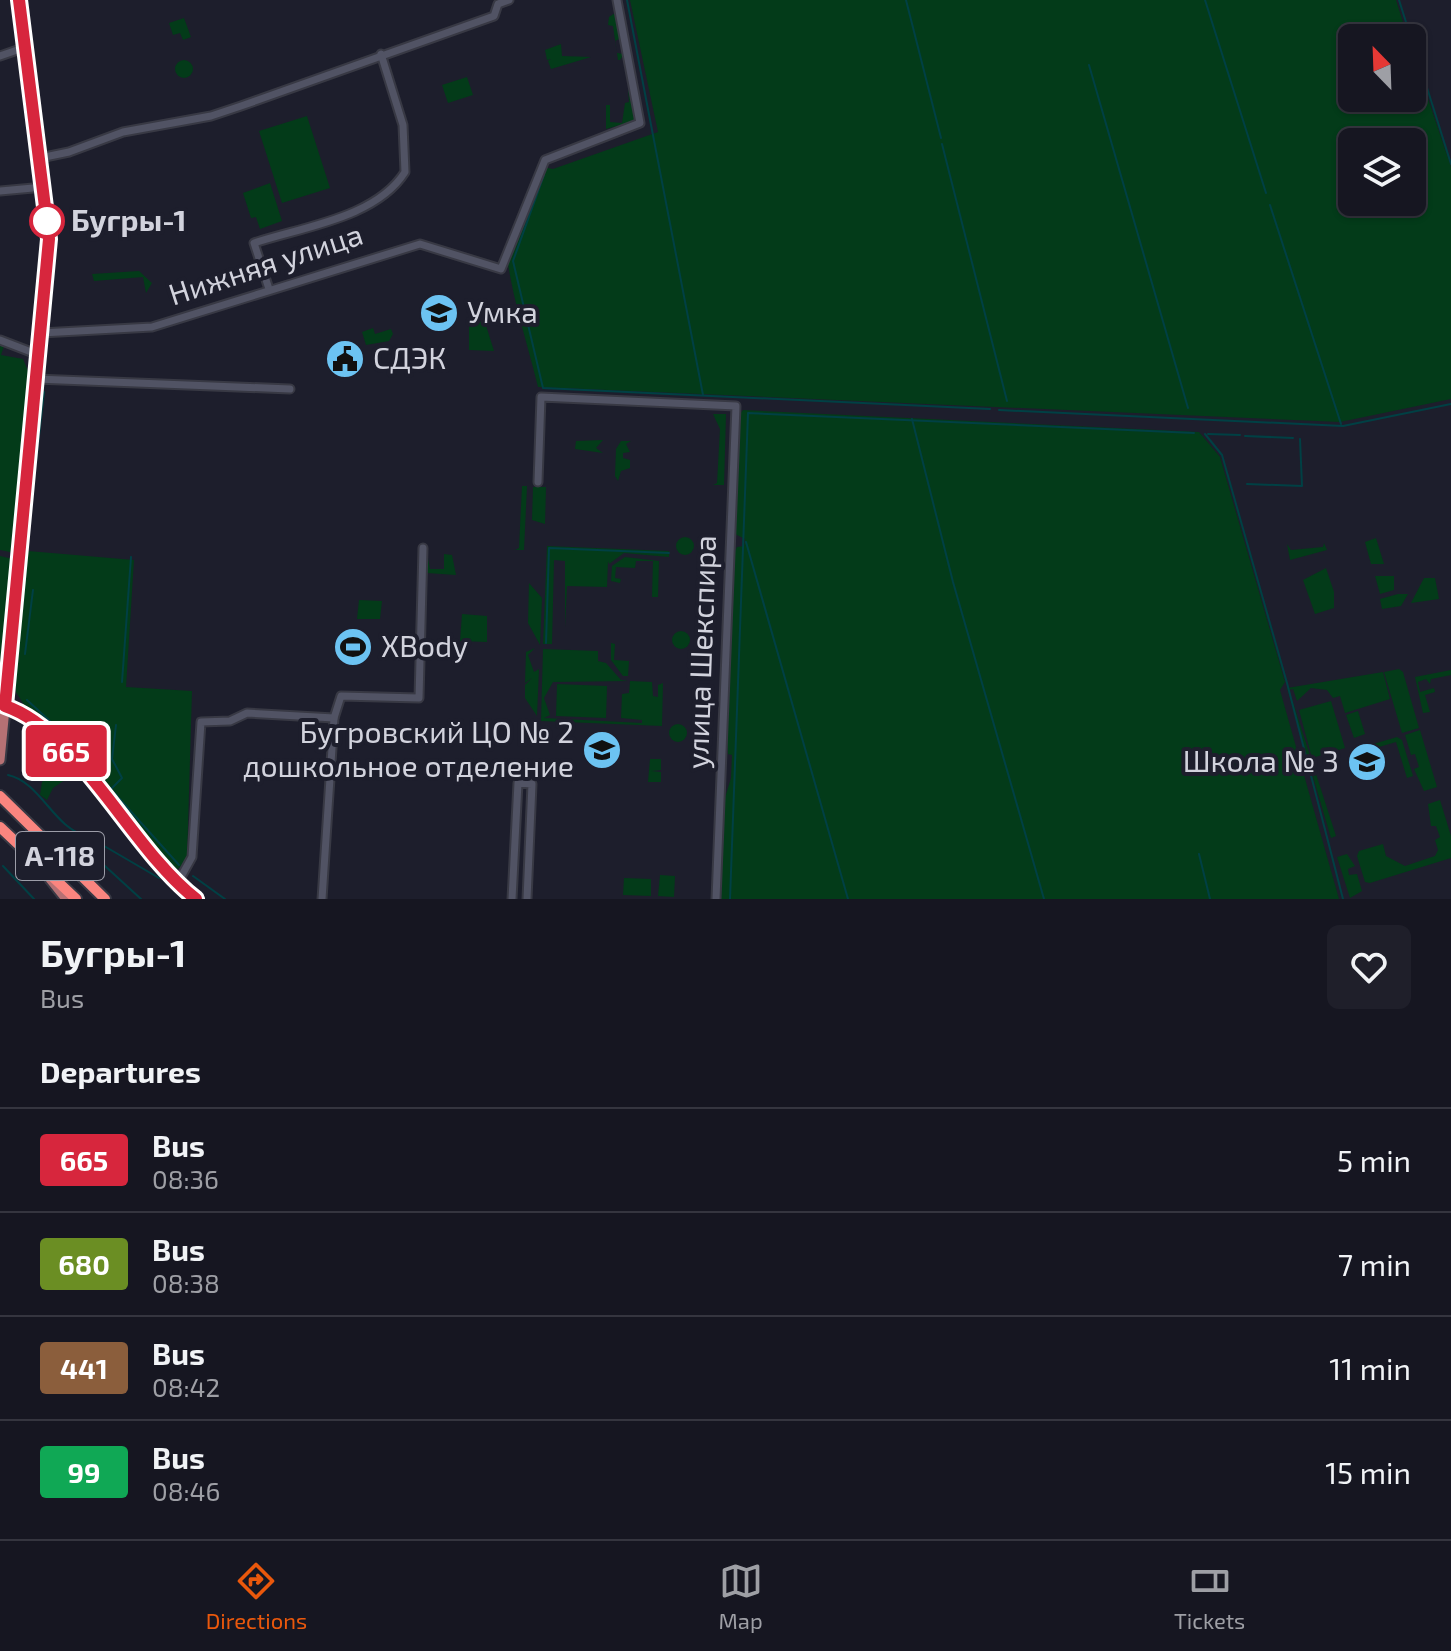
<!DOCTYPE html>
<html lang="en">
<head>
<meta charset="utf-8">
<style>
  body { margin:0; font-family:"Exo 2",sans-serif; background:#1f1f2a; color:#f1f3f6; height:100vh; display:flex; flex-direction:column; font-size:30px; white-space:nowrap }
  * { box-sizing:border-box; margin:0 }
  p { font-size:26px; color:#9e9fa5 }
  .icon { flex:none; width:44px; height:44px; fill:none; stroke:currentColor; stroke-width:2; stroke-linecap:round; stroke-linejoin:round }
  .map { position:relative; height:899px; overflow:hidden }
  .drawer { display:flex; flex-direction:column; background:#161621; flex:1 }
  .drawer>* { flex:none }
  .badge { padding:0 16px; border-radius:6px; font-size:28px; line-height:52px }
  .needle { width:52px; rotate:337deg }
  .controls { position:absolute; left:1338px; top:24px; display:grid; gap:16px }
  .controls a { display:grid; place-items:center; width:88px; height:88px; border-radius:12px; background:#161621; box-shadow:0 2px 6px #0004,0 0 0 2px #35353f; font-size:40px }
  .map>.badge { position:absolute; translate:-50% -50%; box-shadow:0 0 0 4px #fff }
  h2 { padding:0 40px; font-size:30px; line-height:72px }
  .round { display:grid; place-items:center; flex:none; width:84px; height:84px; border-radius:12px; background:#1f1f2a }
  .head { display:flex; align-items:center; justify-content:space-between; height:136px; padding:0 40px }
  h1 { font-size:38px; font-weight:700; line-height:60px }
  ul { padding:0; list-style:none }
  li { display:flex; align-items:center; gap:24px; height:104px; padding:0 40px; border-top:2px solid #35353f }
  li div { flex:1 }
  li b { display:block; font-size:30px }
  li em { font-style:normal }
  li .badge { min-width:88px; font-weight:700; text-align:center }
  .dock { display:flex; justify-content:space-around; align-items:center; height:112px; border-top:2px solid #35353f; background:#161621; font-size:22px; color:#9e9fa5 }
  .dock a { display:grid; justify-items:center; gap:4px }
  .dock .active { color:#ea580c }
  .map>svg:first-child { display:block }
  .green { fill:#033b19; fill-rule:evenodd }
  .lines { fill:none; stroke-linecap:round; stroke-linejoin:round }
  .stream { stroke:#004044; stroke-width:2 }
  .minor-casing { stroke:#383944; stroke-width:11 }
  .major-casing { stroke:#383944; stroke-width:13 }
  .highway-casing { stroke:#383944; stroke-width:14 }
  .minor { stroke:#515364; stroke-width:7 }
  .major { stroke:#b67174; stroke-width:9 }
  .highway { stroke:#fa857f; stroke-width:10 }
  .line-casing { stroke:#fff; stroke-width:18 }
  .line { stroke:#d7263d; stroke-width:12 }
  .stop-dot { fill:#fff; stroke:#d7263d; stroke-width:4 }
  .labels { text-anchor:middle; stroke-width:8; stroke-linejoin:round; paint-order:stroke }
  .shield { fill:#1d1e2c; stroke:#9c9da8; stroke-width:2 }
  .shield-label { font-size:28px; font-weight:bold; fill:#d2d3dd }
  .stop-label { font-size:30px; font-weight:bold; fill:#d2d3dd; stroke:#1d1e2c; text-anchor:start }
  .street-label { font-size:30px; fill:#d2d3dd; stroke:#1d1e2c }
  .poi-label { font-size:30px; fill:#d2d3dd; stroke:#1d1e2c; text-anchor:start }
</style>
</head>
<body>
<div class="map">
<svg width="1451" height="899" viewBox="0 0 1451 899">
  <rect width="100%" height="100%" fill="#1d1e2c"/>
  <g class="green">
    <path d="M630,0H1396L1408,38H1352V98H1412V51L1451,167V399L1340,422L538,387C528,346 514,303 508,264L543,167L553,169L658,132ZM1352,142H1412V202H1352Z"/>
    <path d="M615,13L621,38L615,41L617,53L624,54L620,60H618L613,26L608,25L609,17Z"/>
    <path d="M184,18L191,37L183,40L180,33L173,35L169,23Z"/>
    <path d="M561,44L562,56L591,57L551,69L548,61L551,59L547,60L545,50Z"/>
    <circle cx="184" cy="69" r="9"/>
    <path d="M467,77L473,95L448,103L442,85Z"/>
    <path d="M628,88L635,121L606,129V105H610V122L622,123L625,103L629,102Z"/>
    <path d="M307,116L330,188L282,203L259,131Z"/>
    <path d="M270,183L282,221L260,229L256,217L251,218L243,193Z"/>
    <path d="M139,271L152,283L146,293L143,277L94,281L92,274Z"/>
    <path d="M484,319L494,351L469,350V323Z"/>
    <path d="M373,328L375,334L391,329L393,334L389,341L366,345L362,332Z"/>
    <path d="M0,344L4,346L1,355L23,359L31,378L13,550L10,552L0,550Z"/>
    <path d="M743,410L1199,432L1220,457L1285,682L1280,690L1339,899H721L724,801L731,778L732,755L728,754L727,739L734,553L737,547L744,546L745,539L735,534L739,415Z"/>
    <path d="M713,414H726L724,485H713L717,483L720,429Z"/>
    <path d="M603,440L596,448L603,453L575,449L576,441Z"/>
    <path d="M621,441H631L626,444L630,452L623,453V458L630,460V468L621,471L618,481L615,476L616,449Z"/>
    <path d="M522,486H527L524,550H515L519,548Z"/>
    <path d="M533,487H546L545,524L532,520Z"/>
    <circle cx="685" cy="546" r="9"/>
    <path d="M1376,538L1384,564H1371L1365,542Z"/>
    <path d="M1324,543L1327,550L1290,560L1287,544L1291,550L1323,547Z"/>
    <path d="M547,546L669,551V557L624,553L609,564L608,561L607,587L567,586L565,627V561L554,560L552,644H543Z"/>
    <path d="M28,551L134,560L126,687L192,691L187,860L178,869L168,867L158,859L85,765L60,737L26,708L16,692L14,673Z"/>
    <path d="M427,553L430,569H444V554L452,555L456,575L427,573Z"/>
    <path d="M0,556L13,559L0,676Z"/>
    <path d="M625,557L659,561L658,597H652L653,561H636L635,568L616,567L615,578L621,579L620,583L611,581L612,566Z"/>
    <path d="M1326,568L1334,592V608L1315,614L1303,580Z"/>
    <path d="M1375,576H1394V590L1380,594Z"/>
    <path d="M1424,578H1435L1439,599L1411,603Z"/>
    <path d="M529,583L542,598L540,645L528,623Z"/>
    <path d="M1398,594H1408L1401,606L1382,609L1380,599Z"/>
    <path d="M359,600L382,601L380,619H357Z"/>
    <path d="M462,614L487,616V642L460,641Z"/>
    <circle cx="681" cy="640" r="9"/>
    <path d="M611,643L615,644L614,660L629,661L628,676H623L611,660Z"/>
    <path d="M535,648L528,655L534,672L539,669L537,716L525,698V685L532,678L525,683L526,652Z"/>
    <path d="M543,649L598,651V661L606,663L621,680L628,681L553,682L544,698L550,715L544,718L642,723V720L621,718L622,694L629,693L630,681L652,682L653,696L658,697V685L663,683L662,726L541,721Z"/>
    <path d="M1399,669L1403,672L1419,728L1402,733L1384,672Z"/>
    <path d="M1451,670V675L1431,679L1430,684L1426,679L1418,682L1420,692L1434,688L1435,692L1425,695L1430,712L1423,713L1415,677Z"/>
    <path d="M1383,672L1390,699L1345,713L1340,696L1333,698L1327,690L1311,688L1297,701L1293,689L1289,690L1336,836L1331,838L1287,688Z"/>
    <path d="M557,684L607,686L606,718L556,716Z"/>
    <path d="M1331,701L1345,748L1312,758L1299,710Z"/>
    <path d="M1358,711L1365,734L1354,738L1346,715Z"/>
    <circle cx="678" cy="733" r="9"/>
    <path d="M1420,730L1437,787L1424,791L1414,769L1419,767L1415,754L1411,755L1405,735Z"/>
    <path d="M1397,737L1402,740L1413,776L1407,778L1396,742L1379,747L1380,754L1363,759L1366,770L1378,767L1379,771L1363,774L1358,759L1370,745Z"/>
    <path d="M650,759H661V770L651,771L661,772V782H648Z"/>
    <path d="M56,768L65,769V780L53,788L47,800L40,795L42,782Z"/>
    <path d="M1440,800L1451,836V858L1370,883L1365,882L1357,856L1359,851L1383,844L1386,856L1405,866L1435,856L1438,850L1435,840L1440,837L1436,826H1431L1428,804Z"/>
    <path d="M1347,854L1355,866L1348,869L1349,875L1357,874L1362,891L1350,898L1337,857Z"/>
    <path d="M660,875L675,876L674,897L658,896Z"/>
    <path d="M624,878L651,879V896L623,895Z"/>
  </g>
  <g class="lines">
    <g class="stream">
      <path d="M627,0L703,395"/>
      <path d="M906,0L941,138"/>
      <path d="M1205,0L1266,193"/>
      <path d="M1399,0L1411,38"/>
      <path d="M1412,40L1451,164"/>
      <path d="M1089,65L1188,408"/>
      <path d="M942,144L1007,401"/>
      <path d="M544,175L513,261L543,388L990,409"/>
      <path d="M1270,205L1341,424"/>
      <path d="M999,410L1343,426L1451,404"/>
      <path d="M912,419L953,582L1044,899"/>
      <path d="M1205,434L1222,455L1287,683L1343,899"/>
      <path d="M1208,434L1240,435"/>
      <path d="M1245,436L1293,438"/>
      <path d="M36,462L44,392"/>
      <path d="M1247,484L1302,486L1300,439"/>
      <path d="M746,542L848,899"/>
      <path d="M546,643L549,548L669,553"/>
      <path d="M25,654L33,590"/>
      <path d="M122,682L131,557"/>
      <path d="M27,700L65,735L96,770"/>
      <path d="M8,775C41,782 54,829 87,836L159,878"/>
      <path d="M108,786L179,865"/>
      <path d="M112,788L122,778L112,759L116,725"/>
      <path d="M98,846L93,855L141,899"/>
      <path d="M1199,854L1210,899"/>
      <path d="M3,866L34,899"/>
      <path d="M193,876L225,899"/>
      <path d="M730,899L748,413L1194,433"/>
    </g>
    <defs>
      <g id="minor">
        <path d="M0,56L26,47"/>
        <path d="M40,158L69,152L123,132L211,116L241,106L494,16L498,4L509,0"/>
        <path d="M0,191L44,187"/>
        <path d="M269,289L254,243C302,227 376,218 405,172L403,125L381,54"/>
        <path d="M41,333L152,327L420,244L501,269L545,160L640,123L617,0"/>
        <path d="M0,340L39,355"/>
        <path d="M36,379L290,389"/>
        <path d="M538,482L541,397L736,406L716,899"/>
        <path d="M5,706C79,732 131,848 196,899"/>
        <path d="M177,884L192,857L201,722L230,721L247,713L334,718"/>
        <path d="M322,899L334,718L341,696L419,698L423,548"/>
        <path d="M512,899L518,783L532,784L527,899"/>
      </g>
      <g id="major">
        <path d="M0,760L49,257L47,215L19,0"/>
        <path d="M50,879L66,899"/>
      </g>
      <g id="highway">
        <path d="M0,796L105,899"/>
        <path d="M0,827L76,899"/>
      </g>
    </defs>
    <use href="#minor" class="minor-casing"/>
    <use href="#major" class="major-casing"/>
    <use href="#highway" class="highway-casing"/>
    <use href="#minor" class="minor"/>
    <use href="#major" class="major"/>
    <use href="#highway" class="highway"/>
  </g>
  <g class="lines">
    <defs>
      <path id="line" d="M19,0L49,239L5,706C79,731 131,849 196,899"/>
    </defs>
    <use href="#line" class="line-casing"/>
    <use href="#line" class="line"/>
  </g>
  <defs>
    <symbol id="school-disc" viewBox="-11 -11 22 22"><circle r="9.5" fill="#6cc3f2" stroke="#1d1e2c"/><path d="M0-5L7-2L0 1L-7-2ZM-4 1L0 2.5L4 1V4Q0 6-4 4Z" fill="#111"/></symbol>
    <symbol id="civic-disc" viewBox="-11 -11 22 22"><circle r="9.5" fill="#6cc3f2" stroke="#1d1e2c"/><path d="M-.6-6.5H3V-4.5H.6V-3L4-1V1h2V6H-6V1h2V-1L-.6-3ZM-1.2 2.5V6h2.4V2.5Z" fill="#111"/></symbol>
    <symbol id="stadium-disc" viewBox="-11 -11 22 22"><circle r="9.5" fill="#6cc3f2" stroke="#1d1e2c"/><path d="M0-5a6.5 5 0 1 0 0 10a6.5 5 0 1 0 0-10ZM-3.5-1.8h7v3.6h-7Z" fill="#111"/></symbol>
  </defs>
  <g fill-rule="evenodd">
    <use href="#school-disc" x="417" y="291" width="44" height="44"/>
    <use href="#civic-disc" x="323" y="337" width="44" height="44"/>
    <use href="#stadium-disc" x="331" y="625" width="44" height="44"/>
    <use href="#school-disc" x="580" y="728" width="44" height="44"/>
    <use href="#school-disc" x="1345" y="740" width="44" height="44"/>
  </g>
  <circle class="stop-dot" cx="47" cy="221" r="16"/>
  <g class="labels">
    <rect class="shield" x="16" y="832" width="88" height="48" rx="6"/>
    <g class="shield-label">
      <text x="60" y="866">А-118</text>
    </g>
    <g class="stop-label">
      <text x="71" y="231">Бугры-1</text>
    </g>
    <g class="street-label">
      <text transform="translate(266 265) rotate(-18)" y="10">Нижняя улица</text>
      <text transform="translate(702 652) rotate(-88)" y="10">улица Шекспира</text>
    </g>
    <g class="poi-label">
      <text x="467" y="323">Умка</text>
      <text x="373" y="369">СДЭК</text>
      <text x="381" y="657">XBody</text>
      <text x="574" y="743" text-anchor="end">Бугровский ЦО № 2<tspan x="574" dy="34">дошкольное отделение</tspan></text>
      <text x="1339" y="772" text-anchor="end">Школа № 3</text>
    </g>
  </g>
</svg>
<div class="controls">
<a><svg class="needle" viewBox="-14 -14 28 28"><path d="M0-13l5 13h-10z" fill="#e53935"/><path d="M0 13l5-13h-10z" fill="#9e9fa5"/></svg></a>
<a><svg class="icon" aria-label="layers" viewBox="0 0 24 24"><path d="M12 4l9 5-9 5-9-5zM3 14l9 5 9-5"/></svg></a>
</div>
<b class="badge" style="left:66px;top:751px;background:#d7263d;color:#fff">665</b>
</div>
<section class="drawer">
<div class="head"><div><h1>Бугры-1</h1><p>Bus</p></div><a class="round"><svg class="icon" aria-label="heart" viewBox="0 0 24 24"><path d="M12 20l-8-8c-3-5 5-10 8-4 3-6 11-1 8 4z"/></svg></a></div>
<h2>Departures</h2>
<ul>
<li><span class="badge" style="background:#d7263d;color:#fff">665</span><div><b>Bus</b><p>08:36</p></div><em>5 min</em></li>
<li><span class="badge" style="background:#6b8e23;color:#fff">680</span><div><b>Bus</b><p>08:38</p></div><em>7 min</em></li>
<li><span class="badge" style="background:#8b5e3c;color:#fff">441</span><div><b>Bus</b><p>08:42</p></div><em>11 min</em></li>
<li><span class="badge" style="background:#10a855;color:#fff">99</span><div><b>Bus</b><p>08:46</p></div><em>15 min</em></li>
</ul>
</section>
<nav class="dock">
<a class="active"><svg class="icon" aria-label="directions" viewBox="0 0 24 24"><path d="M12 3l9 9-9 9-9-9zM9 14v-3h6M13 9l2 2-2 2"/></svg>Directions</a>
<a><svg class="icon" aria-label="map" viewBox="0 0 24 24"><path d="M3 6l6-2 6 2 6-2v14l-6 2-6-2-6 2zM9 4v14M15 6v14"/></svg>Map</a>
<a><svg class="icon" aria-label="tickets" viewBox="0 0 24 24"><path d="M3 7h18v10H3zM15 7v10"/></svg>Tickets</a>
</nav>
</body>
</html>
